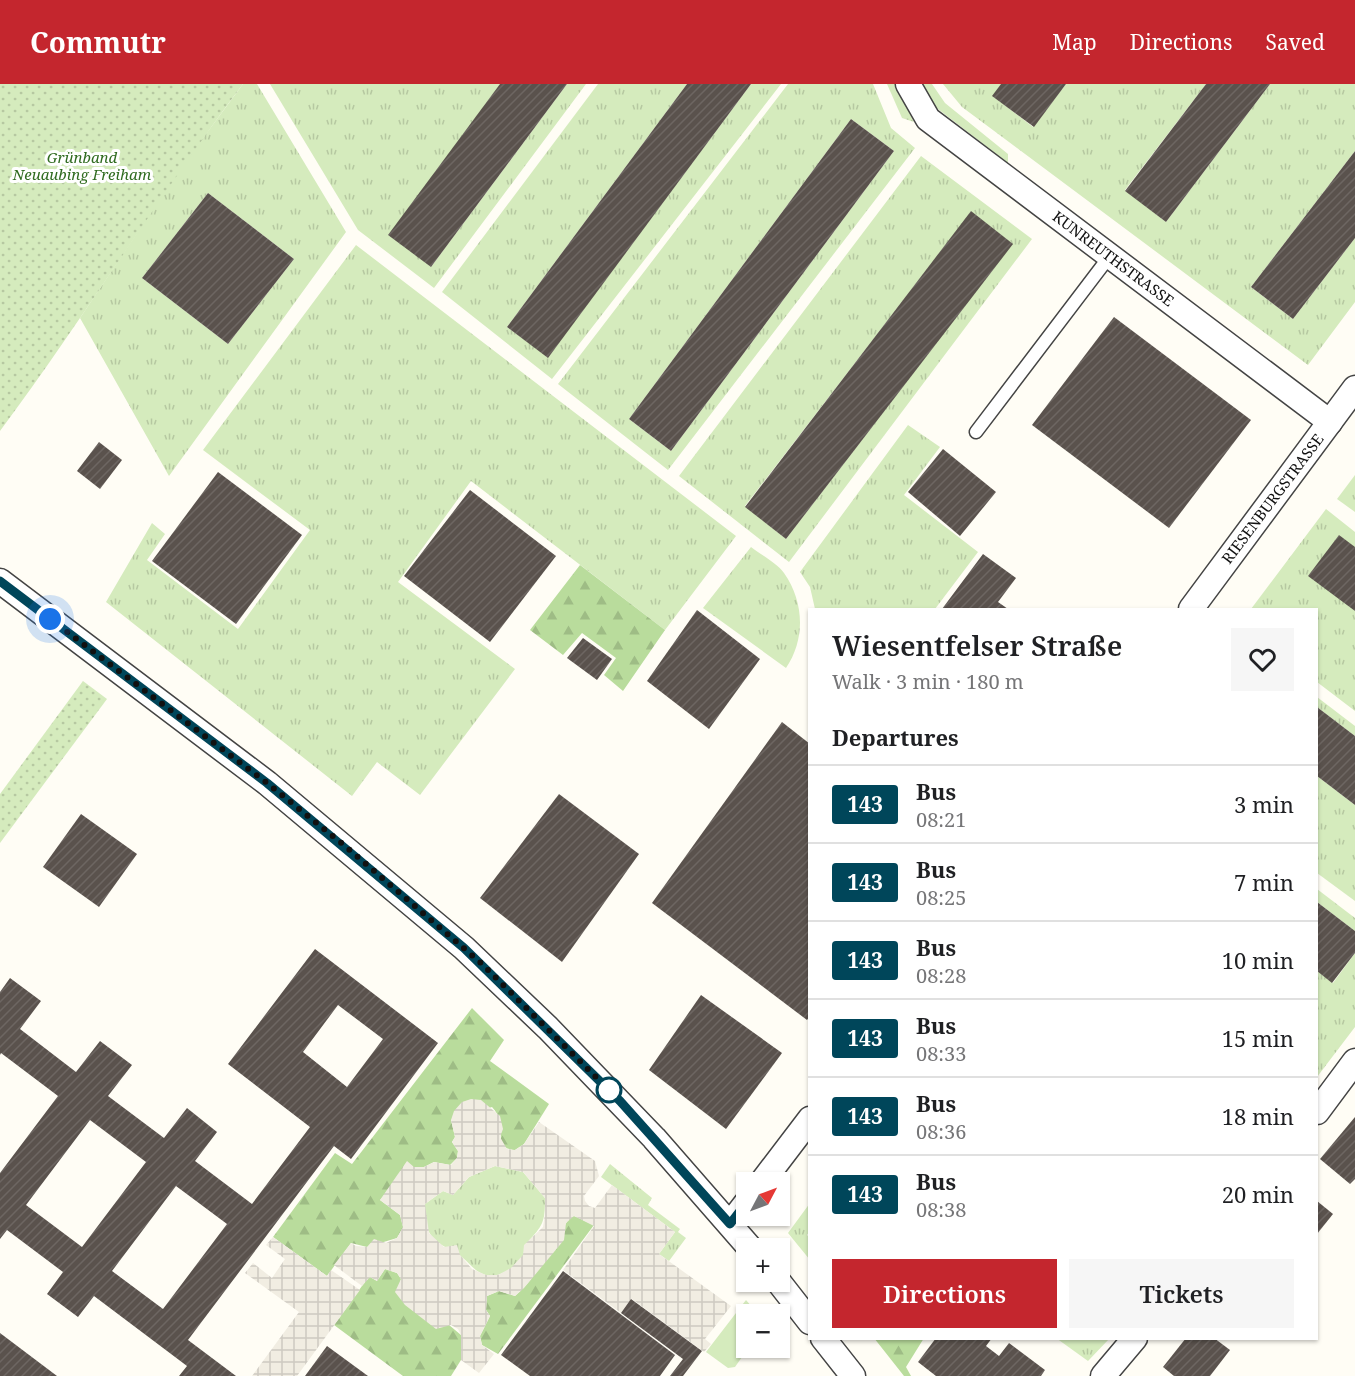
<!DOCTYPE html>
<html lang="en">
<head>
<meta charset="utf-8">
<style>
  body { margin:0; font-family:"Noto Serif",serif; background:#f6f6f6; color:#202124; height:100vh; display:flex; flex-direction:column; font-size:22px; white-space:nowrap }
  * { box-sizing:border-box; margin:0 }
  p { font-size:20px; color:#757577 }
  .icon { flex:none; width:33px; height:33px; fill:none; stroke:currentColor; stroke-width:2; stroke-linecap:round; stroke-linejoin:round }
  .map { position:relative; flex:1; overflow:hidden }
  .side { position:absolute; left:808px; top:524px; width:510px; height:732px; display:flex; flex-direction:column; background:#fff; border-radius:0px; box-shadow:0 2px 4px #0004 }
  .side>* { flex:none }
  .badge { padding:0 12px; border-radius:4px; font-size:21px; line-height:39px }
  .needle { width:39px; rotate:49deg }
  .buttons { position:absolute; left:736px; top:1088px; display:grid; gap:12px }
  .buttons a { display:grid; place-items:center; width:54px; height:54px; border-radius:0px; background:#fff; box-shadow:0 2px 4px #0004; font-size:30px }
  .you { position:absolute; width:30px; height:30px; margin:-15px; border:4px solid #fff; border-radius:50%; background:#1a73e8; box-shadow:0 0 0 9px #1a73e833 }
  .map>.badge { position:absolute; translate:-50% -50%; box-shadow:0 0 0 3px #fff }
  h2 { padding:0 24px; font-size:22px; line-height:54px }
  .round { display:grid; place-items:center; flex:none; width:63px; height:63px; border-radius:0px; background:#f6f6f6 }
  .overview { display:flex; align-items:center; justify-content:space-between; height:102px; padding:0 24px }
  h1 { font-size:28px; font-weight:600; line-height:45px }
  .button { display:flex; gap:12px; margin-top:auto; padding:12px 24px }
  .button a { flex:1; height:69px; border-radius:0px; background:#c4262e; color:#fff; font-size:24px; font-weight:600; line-height:69px; text-align:center }
  .button a+a { background:#f6f6f6; color:#202124 }
  ul { padding:0; list-style:none }
  li { display:flex; align-items:center; gap:18px; height:78px; padding:0 24px; border-top:2px solid #e0e0e0 }
  li div { flex:1 }
  li b { display:block; font-size:22px }
  li em { font-style:normal }
  li .badge { min-width:66px; font-weight:700; text-align:center }
  header { display:flex; align-items:center; gap:36px; box-sizing:border-box; height:84px; padding:0 30px; background:#c4262e; color:#fff }
  header strong { font-size:28px }
  nav { display:flex; gap:33px; margin-inline-start:auto; font-size:21px }
  .map>svg:first-child { display:block }
  .grass { fill:url(#grass-tufts); fill-rule:evenodd }
  .forest { fill:url(#forest-firs) }
  .park { fill:url(#park-dots) }
  .garden { fill:#d5ebbd }
  .plaza { fill:url(#plaza-grid); fill-rule:evenodd }
  .building { fill:url(#building-hatch); fill-rule:evenodd }
  .lines { fill:none; stroke-linecap:round; stroke-linejoin:round }
  .lane-casing { stroke:#444; stroke-width:15 }
  .street-casing { stroke:#444; stroke-width:27 }
  .lane { stroke:#fff; stroke-width:12 }
  .street { stroke:#fff; stroke-width:24 }
  .line-casing { stroke:#fff; stroke-width:14 }
  .line { stroke:#00465a; stroke-width:9 }
  .walk { stroke:#111; stroke-width:6; stroke-dasharray:0 10.8 }
  .stop-dot { fill:#fff; stroke:#00465a; stroke-width:3 }
  .labels { text-anchor:middle; stroke-width:6; stroke-linejoin:round; paint-order:stroke }
  .park-label { font-size:15px; font-style:italic; fill:#2f6b1f; stroke:#fff }
  .street-label { font-size:15px; fill:#111; stroke:#fff }
</style>
</head>
<body>
<header>
<strong>Commutr</strong>
<nav><a>Map</a><a>Directions</a><a>Saved</a></nav>
</header>
<div class="map">
<svg width="1355" height="1292" viewBox="0 0 1355 1292">
  <defs>
    <pattern id="grass-tufts" width="24" height="20" patternUnits="userSpaceOnUse" patternTransform="scale(1.5)"><rect width="24" height="20" fill="#d5ebbd"/><path d="M3 7l-1-3M5 7V3M7 7l1-3M15 17l-1-3M17 17v-4M19 17l1-3" fill="none" stroke="#b6c8a1"/></pattern>
    <pattern id="forest-firs" width="22" height="20" patternUnits="userSpaceOnUse" patternTransform="scale(1.5)"><rect width="22" height="20" fill="#b9dc9c"/><path d="M5 1l3.5 6h-7zM16 11l3.5 6h-7z" fill="#9ebc85"/></pattern>
    <pattern id="park-dots" width="8" height="8" patternUnits="userSpaceOnUse" patternTransform="scale(1.5)"><rect width="8" height="8" fill="#d5ebbd"/><path d="M2 2h.1M6 6h.1" fill="none" stroke="#b6c8a1" stroke-width="1.8" stroke-linecap="round"/></pattern>
    <pattern id="plaza-grid" width="8" height="8" patternUnits="userSpaceOnUse" patternTransform="scale(1.5)"><rect width="8" height="8" fill="#f1ede2"/><path d="M0 4h8M4 0v8" fill="none" stroke="#cecac1"/></pattern>
    <pattern id="building-hatch" width="6" height="6" patternUnits="userSpaceOnUse" patternTransform="scale(1.5)"><rect width="6" height="6" fill="#5a524d"/><path d="M-1 1l2-2M0 6l6-6M5 7l2-2" fill="none" stroke="#6d6662"/></pattern>
  </defs>
  <rect width="100%" height="100%" fill="#fffdf5"/>
  <g class="grass">
    <path d="M243,0H257L346,148L169,392L80,234L180,85ZM208,109L294,175L228,260L142,194Z"/>
    <path d="M270,0H500L431,183L567,0H586L434,204L358,146Z"/>
    <path d="M598,0H687L507,243L548,273L751,0H781L552,295L442,208Z"/>
    <path d="M788,0H873L891,44L915,64L668,386L558,300ZM851,35L894,67L671,367L629,335Z"/>
    <path d="M887,0H895L914,38L902,34Z"/>
    <path d="M923,0H932L945,19L1008,70V79L934,22Z"/>
    <path d="M943,0H1001L993,12L1033,43L1066,0H1206L1125,106L1166,138L1270,0H1355V67L1251,203L1293,235L1355,154V218L1308,281L962,23Z"/>
    <path d="M921,72L1032,155L789,478L679,392ZM971,128L1012,160L786,455L745,422Z"/>
    <path d="M356,161L736,452L665,546L471,397L398,498L515,585L420,711L377,678L352,712L106,518L152,439L165,450L147,476L238,545L310,446L203,366Z"/>
    <path d="M908,341L940,363L904,411L978,468L935,525H815L810,503L800,488Z"/>
    <path d="M1355,391V428L1337,415Z"/>
    <path d="M1326,425L1355,448V627L1317,598V525H1251Z"/>
    <path d="M751,463C761,471 777,479 784,489C805,519 805,556 786,584L703,524Z"/>
    <path d="M1317,613L1355,642V652L1317,623Z"/>
    <path d="M1317,692L1355,721V817L1317,789Z"/>
    <path d="M1317,805L1355,834V847L1317,818Z"/>
    <path d="M1355,869V943L1317,993V887L1333,899Z"/>
    <path d="M610,1080L652,1114L648,1121L680,1145L678,1148L686,1154L669,1177L659,1170L675,1148L601,1093Z"/>
    <path d="M495,1082L523,1088L545,1114C545,1139 543,1141 527,1159C523,1163 525,1167 523,1172C519,1180 506,1189 497,1191C478,1195 471,1179 458,1170C448,1164 434,1159 429,1148C425,1140 425,1129 425,1120L443,1107L453,1111L469,1093Z"/>
    <path d="M810,1119V1147L807,1151L810,1154V1176L788,1149Z"/>
    <path d="M1056,1254H1110L1088,1277Z"/>
  </g>
  <g class="forest">
    <path d="M580,481L665,546L623,607L604,591L616,574L582,549L563,571L530,546Z"/>
    <path d="M472,924L504,956L490,977L549,1020L524,1060L515,1066C489,1064 511,1043 492,1023L451,1036L455,1053L452,1058L458,1067L457,1074L450,1081L434,1078L424,1083H414L380,1116L400,1131L403,1143L397,1154L367,1163L351,1159L327,1192L273,1153L335,1069L352,1080Z"/>
    <path d="M574,1132L594,1141L498,1270L482,1261L480,1252L490,1232L486,1226L487,1212L499,1207L515,1212C540,1190 552,1161 570,1133Z"/>
    <path d="M385,1185L397,1189L401,1195L400,1200L461,1251V1276L451,1292H403L334,1241L367,1195L370,1193L377,1197Z"/>
    <path d="M874,1254H924L906,1283L911,1292H904Z"/>
  </g>
  <g class="park">
    <path d="M0,0H243C158,113 84,234 0,347Z"/>
    <path d="M83,597L107,615L0,759V710Z"/>
  </g>
  <path class="garden" d="M746,1216L758,1230H747V1263H749L735,1283L728,1284L706,1268Z"/>
  <g class="plaza">
    <path d="M471,1015L481,1016L500,1032L503,1045L500,1053L507,1065L515,1066L524,1060L539,1038L595,1077L599,1092L584,1112L585,1117L589,1122L595,1124L612,1101L675,1148L659,1170L731,1222L705,1255L711,1260L704,1268L632,1215L621,1229L563,1186L594,1142L574,1132L566,1139L564,1156L524,1204L515,1212L499,1207L487,1212L486,1226L490,1232L480,1252L482,1261L494,1270L479,1289L461,1276V1251L458,1245L451,1241L436,1245L405,1221L395,1208L401,1195L397,1189L385,1185L377,1197L370,1193L362,1202L334,1181L351,1159L356,1162L367,1163L374,1155L386,1159L397,1154L403,1143L400,1131L380,1116L407,1077L414,1083H424L434,1078L451,1081L457,1074L458,1067L452,1058L455,1053L451,1036L454,1027L462,1018ZM495,1082L523,1088L545,1114V1130L543,1143L524,1161L523,1171L511,1184L498,1191H486L472,1185L460,1171L457,1161L444,1163L429,1149L425,1120L443,1107L453,1111L469,1093Z"/>
    <path d="M273,1153L327,1192L331,1186L360,1206L297,1292H252L299,1228L245,1189L253,1179L272,1194L285,1175L266,1161Z"/>
  </g>
  <g class="building">
    <path d="M500,0H567L431,183L388,151Z"/>
    <path d="M687,0H751L548,274L507,243Z"/>
    <path d="M1001,0H1066L1034,43L992,12Z"/>
    <path d="M1206,0H1270L1166,138L1125,107Z"/>
    <path d="M851,35L894,67L671,367L629,335Z"/>
    <path d="M1355,67V154L1293,235L1251,203Z"/>
    <path d="M208,109L294,175L228,260L142,194Z"/>
    <path d="M971,127L1013,160L786,455L745,423Z"/>
    <path d="M1114,233L1251,336L1169,444L1032,341Z"/>
    <path d="M99,358L122,376L100,405L77,387Z"/>
    <path d="M943,365L996,408L960,452L908,408Z"/>
    <path d="M218,388L302,451L236,540L152,477Z"/>
    <path d="M470,406L556,472L490,558L404,492Z"/>
    <path d="M1339,451L1355,463V527L1308,492Z"/>
    <path d="M983,470L1016,494L998,518L1008,525H942Z"/>
    <path d="M697,526L760,575L709,645L647,597Z"/>
    <path d="M583,554L612,575L597,596L567,574Z"/>
    <path d="M1317,623L1355,652V721L1317,692Z"/>
    <path d="M782,638L810,660V932L807,936L652,819Z"/>
    <path d="M559,710L639,770L562,878L480,814Z"/>
    <path d="M81,730L137,770L99,823L43,783Z"/>
    <path d="M1317,818L1355,847V869L1332,899L1317,887Z"/>
    <path d="M315,865L438,959L351,1075L334,1062L188,1256L236,1292H179L187,1282L94,1212L78,1233L47,1210L63,1188L7,1146L0,1155V1089L58,1012L1,969L0,971V908L10,894L41,917L20,945L76,988L100,957L132,981L108,1012L164,1054L187,1024L217,1048L195,1077L252,1120L310,1043L228,980ZM338,921L383,955L347,1003L303,968ZM90,1036L146,1078L82,1163L26,1121ZM176,1102L227,1140L163,1225L112,1187Z"/>
    <path d="M701,911L782,969L726,1045L649,986Z"/>
    <path d="M1355,1033V1095L1350,1100L1320,1075Z"/>
    <path d="M1317,1117L1333,1130L1317,1150Z"/>
    <path d="M563,1187L675,1271L660,1292H530L501,1271Z"/>
    <path d="M631,1215L702,1267L683,1292H670L683,1275L621,1229Z"/>
    <path d="M0,1249L57,1292H0Z"/>
    <path d="M936,1254H992L986,1262L999,1272L1009,1259L1045,1286L1041,1292H936L918,1278Z"/>
    <path d="M1186,1254H1214L1230,1266L1210,1292H1174L1163,1283Z"/>
    <path d="M327,1262L368,1292H305Z"/>
  </g>
  <g class="lines">
    <defs>
      <path id="lane" d="M976,348L1109,173"/>
      <g id="street">
        <path d="M908,0L928,35L1330,338"/>
        <path d="M0,497L267,699L464,864L548,944L654,1054L750,1164"/>
        <path d="M1191,525L1355,304"/>
        <path d="M1317,1028L1355,977"/>
        <path d="M762,1098L810,1035"/>
        <path d="M730,1140L747,1118"/>
        <path d="M778,1197L810,1238"/>
        <path d="M823,1254L853,1292"/>
        <path d="M1103,1292L1135,1254"/>
      </g>
    </defs>
    <use href="#lane" class="lane-casing"/>
    <use href="#street" class="street-casing"/>
    <use href="#lane" class="lane"/>
    <use href="#street" class="street"/>
  </g>
  <g class="lines">
    <defs>
      <path id="line" d="M0,497L267,699L464,864L620,1017L730,1140L747,1118"/>
    </defs>
    <use href="#line" class="line-casing"/>
    <use href="#line" class="line"/>
    <path class="walk" d="M50,535L267,699L345,762L481,879L609,1006"/>
  </g>
  <circle class="stop-dot" cx="609" cy="1006" r="12"/>
  <g class="labels">
    <g class="park-label">
      <text x="82" y="79">Grünband<tspan x="82" dy="17">Neuaubing Freiham</tspan></text>
    </g>
    <g class="street-label">
      <text transform="translate(1113 175) rotate(37)" y="5">KUNREUTHSTRASSE</text>
      <text transform="translate(1273 415) rotate(-53)" y="5">RIESENBURGSTRASSE</text>
    </g>
  </g>
</svg>
<div class="buttons">
<a><svg class="needle" viewBox="-14 -14 28 28"><path d="M0-13l5 13h-10z" fill="#e53935"/><path d="M0 13l5-13h-10z" fill="#757577"/></svg></a>
<a>+</a>
<a>−</a>
</div>
<div class="you" style="left:50px;top:535px"></div>
<section class="side">
<div class="overview"><div><h1>Wiesentfelser Straße</h1><p>Walk · 3 min · 180 m</p></div><a class="round"><svg class="icon" aria-label="heart" viewBox="0 0 24 24"><path d="M12 20l-8-8c-3-5 5-10 8-4 3-6 11-1 8 4z"/></svg></a></div>
<h2>Departures</h2>
<ul>
<li><span class="badge" style="background:#00465a;color:#fff">143</span><div><b>Bus</b><p>08:21</p></div><em>3 min</em></li>
<li><span class="badge" style="background:#00465a;color:#fff">143</span><div><b>Bus</b><p>08:25</p></div><em>7 min</em></li>
<li><span class="badge" style="background:#00465a;color:#fff">143</span><div><b>Bus</b><p>08:28</p></div><em>10 min</em></li>
<li><span class="badge" style="background:#00465a;color:#fff">143</span><div><b>Bus</b><p>08:33</p></div><em>15 min</em></li>
<li><span class="badge" style="background:#00465a;color:#fff">143</span><div><b>Bus</b><p>08:36</p></div><em>18 min</em></li>
<li><span class="badge" style="background:#00465a;color:#fff">143</span><div><b>Bus</b><p>08:38</p></div><em>20 min</em></li>
</ul>
<div class="button"><a>Directions</a><a>Tickets</a></div>
</section>
</div>
</body>
</html>
